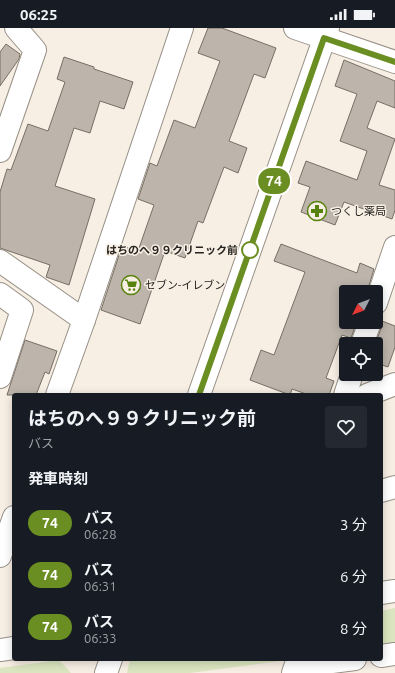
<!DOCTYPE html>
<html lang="ja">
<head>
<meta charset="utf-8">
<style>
  body { margin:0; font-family:Ubuntu,"Noto Sans JP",sans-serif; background:#242831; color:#f1f3f6; height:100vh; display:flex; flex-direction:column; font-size:15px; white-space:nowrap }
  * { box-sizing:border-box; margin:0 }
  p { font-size:13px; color:#9ea1a6 }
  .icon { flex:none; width:22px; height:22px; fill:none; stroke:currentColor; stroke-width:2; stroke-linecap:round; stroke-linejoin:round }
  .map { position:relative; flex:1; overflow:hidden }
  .drawer { position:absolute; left:12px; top:365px; width:371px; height:268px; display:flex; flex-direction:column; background:#171b24; border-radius:4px; box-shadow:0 2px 10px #0003 }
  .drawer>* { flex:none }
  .badge { padding:0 8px; border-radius:13px; font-size:14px; line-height:26px }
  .needle { width:26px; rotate:228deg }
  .tools { position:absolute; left:339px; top:257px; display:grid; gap:8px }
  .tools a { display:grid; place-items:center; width:44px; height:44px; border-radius:4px; background:#171b24; box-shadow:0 2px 10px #0003; font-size:20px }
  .map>.badge { position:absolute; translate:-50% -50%; box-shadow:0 0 0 2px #fff }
  h2 { padding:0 16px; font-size:15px; line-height:36px }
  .round { display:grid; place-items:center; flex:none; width:42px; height:42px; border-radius:4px; background:#242831 }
  .overview { display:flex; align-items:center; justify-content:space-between; height:68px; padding:0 16px }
  h1 { font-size:19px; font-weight:700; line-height:30px }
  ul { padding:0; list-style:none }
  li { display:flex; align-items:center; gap:12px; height:52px; padding:0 16px }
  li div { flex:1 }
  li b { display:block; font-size:15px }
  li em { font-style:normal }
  li .badge { min-width:44px; font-weight:700; text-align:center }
  .status { display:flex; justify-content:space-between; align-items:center; height:28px; padding:0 20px; background:#171b24; direction:ltr }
  .status svg { height:11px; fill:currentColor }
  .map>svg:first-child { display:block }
  .green { fill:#dbe5c0 }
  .building { fill:#bdb4ab; stroke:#776f66 }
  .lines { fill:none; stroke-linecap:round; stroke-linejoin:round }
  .minor-casing { stroke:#979086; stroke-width:24 }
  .tertiary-casing { stroke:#979086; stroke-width:24 }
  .minor { stroke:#fff; stroke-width:22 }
  .tertiary { stroke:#fff; stroke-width:22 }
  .line-casing { stroke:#fff; stroke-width:9 }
  .line { stroke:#6b8e23; stroke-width:6 }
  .stop-dot { fill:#fff; stroke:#6b8e23; stroke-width:2 }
  .labels { text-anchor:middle; stroke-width:3; stroke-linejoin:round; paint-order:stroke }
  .poi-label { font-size:11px; fill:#262320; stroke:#f7eee4; text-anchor:start }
  .stop-label { font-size:11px; font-weight:bold; fill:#262320; stroke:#f7eee4; text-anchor:end }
</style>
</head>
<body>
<div class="status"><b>06:25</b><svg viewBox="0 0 49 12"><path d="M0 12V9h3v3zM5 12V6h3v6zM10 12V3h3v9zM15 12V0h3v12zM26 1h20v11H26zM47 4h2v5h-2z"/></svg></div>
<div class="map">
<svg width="395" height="645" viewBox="0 0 395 645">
  <rect width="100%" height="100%" fill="#f7eee4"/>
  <g class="green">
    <path d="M395,580V616L381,618V583Z"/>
    <path d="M130,631H295L190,645H127Z"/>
    <path d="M59,632L71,645H0V640Z"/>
  </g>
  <g class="building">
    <path d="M208,0H222L276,20L265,50L254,46L229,113L247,120L238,145L224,139L203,195L198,193L185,230L165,223L140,296L101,282L122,218L138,223L154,177L138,171L150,135L157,138L174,92L195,100L220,33L198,25Z"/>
    <path d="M6,16L20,26L19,31L0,58V24Z"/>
    <path d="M64,29L94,39V41L133,54L124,81L100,73L90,105L74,100L55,158L95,171L69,257L46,249L50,237L0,220V164L7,141L11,142L28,96L48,103L65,54L57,51Z"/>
    <path d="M344,32L395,53V80L377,73L367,100L395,111L379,157L395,162V182L392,191L344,174L335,197L301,184L310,159L298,155L306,133L357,152L367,123L340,113L357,66L335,58Z"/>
    <path d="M281,216L357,245L360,235L374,241L367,264H346V294L356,296L351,310L342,307L326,350L334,353L329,367H309L292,361L290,367L250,352L261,322L274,327L305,244L274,233Z"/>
    <path d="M382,293L395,298V319L388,339L376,335L375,316L382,298Z"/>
    <path d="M25,312L57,323L49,346L45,344L36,367H7Z"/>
  </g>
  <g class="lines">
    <defs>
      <g id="minor">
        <path d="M295,0L395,34"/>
        <path d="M0,123L35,22L16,0"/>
        <path d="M0,233L84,292"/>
        <path d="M0,266L22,282L0,349"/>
        <path d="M376,275L395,219"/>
        <path d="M362,316L370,294"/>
        <path d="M57,367L84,292L182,0"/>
        <path d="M345,367L352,346"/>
        <path d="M367,367L395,356"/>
        <path d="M381,463L395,459"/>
        <path d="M0,528L14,489"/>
        <path d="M381,628L395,626"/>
        <path d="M293,645L295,639L355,631"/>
      </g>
      <g id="tertiary">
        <path d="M199,367L328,0"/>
        <path d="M381,565L395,563"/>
        <path d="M0,622L14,620"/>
        <path d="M106,645L111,631"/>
      </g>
    </defs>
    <use href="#minor" class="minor-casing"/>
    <use href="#tertiary" class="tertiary-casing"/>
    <use href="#minor" class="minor"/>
    <use href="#tertiary" class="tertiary"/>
  </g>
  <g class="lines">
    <defs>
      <path id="line" d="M199,367L324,10L395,34"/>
    </defs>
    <use href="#line" class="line-casing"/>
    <use href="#line" class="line"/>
  </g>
  <defs>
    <symbol id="pharmacy-ring" viewBox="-11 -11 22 22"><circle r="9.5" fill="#f7eee4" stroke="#57820d" stroke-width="1.5"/><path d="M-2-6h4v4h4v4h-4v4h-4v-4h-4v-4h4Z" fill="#57820d"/></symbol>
    <symbol id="supermarket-ring" viewBox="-11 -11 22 22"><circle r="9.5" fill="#f7eee4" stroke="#57820d" stroke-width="1.5"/><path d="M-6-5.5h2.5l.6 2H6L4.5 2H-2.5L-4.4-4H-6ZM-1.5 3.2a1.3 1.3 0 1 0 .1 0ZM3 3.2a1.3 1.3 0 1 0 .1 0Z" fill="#57820d"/></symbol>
  </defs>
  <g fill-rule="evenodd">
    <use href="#pharmacy-ring" x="306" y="172" width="22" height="22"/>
    <use href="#supermarket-ring" x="120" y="246" width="22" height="22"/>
  </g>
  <circle class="stop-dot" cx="250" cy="222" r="8"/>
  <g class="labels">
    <g class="poi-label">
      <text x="331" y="187">つくし薬局</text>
      <text x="145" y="261">セブン-イレブン</text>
    </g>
    <g class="stop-label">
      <text x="238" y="226">はちのへ９９クリニック前</text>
    </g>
  </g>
</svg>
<div class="tools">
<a><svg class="needle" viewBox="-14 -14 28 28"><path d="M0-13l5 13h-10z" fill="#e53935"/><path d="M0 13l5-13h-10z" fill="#9ea1a6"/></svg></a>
<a><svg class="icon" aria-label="locate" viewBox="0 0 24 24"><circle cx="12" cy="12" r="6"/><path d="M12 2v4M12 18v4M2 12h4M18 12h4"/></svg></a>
</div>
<b class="badge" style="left:274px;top:153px;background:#6b8e23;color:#fff">74</b>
<section class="drawer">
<div class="overview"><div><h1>はちのへ９９クリニック前</h1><p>バス</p></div><a class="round"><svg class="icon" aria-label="heart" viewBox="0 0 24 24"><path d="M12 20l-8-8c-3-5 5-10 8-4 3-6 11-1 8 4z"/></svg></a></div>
<h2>発車時刻</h2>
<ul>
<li><span class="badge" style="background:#6b8e23;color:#fff">74</span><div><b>バス</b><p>06:28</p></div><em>3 分</em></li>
<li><span class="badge" style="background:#6b8e23;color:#fff">74</span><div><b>バス</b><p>06:31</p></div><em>6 分</em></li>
<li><span class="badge" style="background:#6b8e23;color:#fff">74</span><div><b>バス</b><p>06:33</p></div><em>8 分</em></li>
</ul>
</section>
</div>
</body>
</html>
